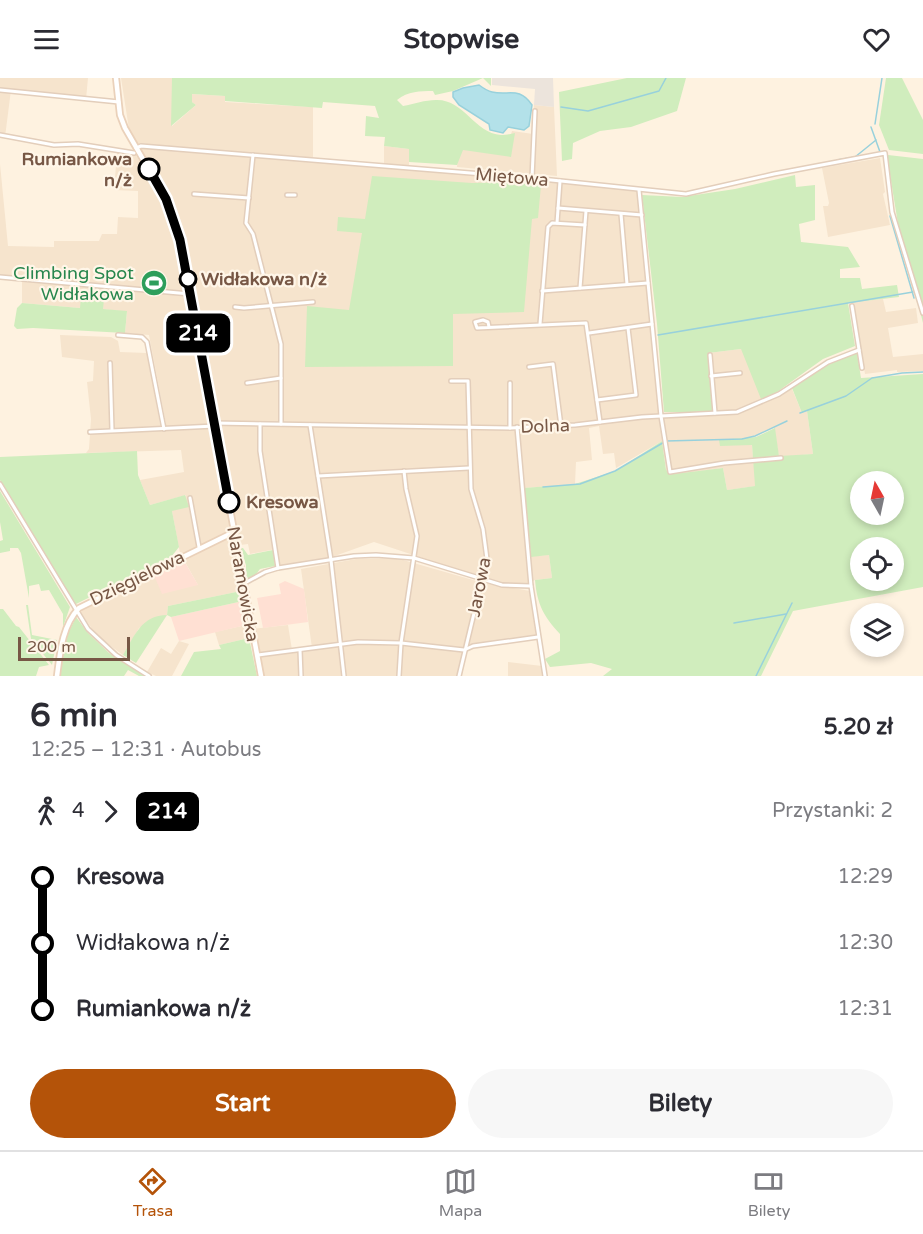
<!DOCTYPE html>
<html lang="pl">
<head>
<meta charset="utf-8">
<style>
  body { margin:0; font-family:"Varela Round",sans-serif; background:#f7f7f7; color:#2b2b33; height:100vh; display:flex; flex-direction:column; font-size:22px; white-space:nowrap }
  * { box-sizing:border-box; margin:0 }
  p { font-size:20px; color:#7c7c81 }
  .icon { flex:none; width:33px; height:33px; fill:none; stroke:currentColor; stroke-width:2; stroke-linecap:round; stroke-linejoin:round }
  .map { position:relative; height:598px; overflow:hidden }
  .side { display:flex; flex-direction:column; background:#fff; flex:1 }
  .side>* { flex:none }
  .badge { padding:0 12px; border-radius:9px; font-size:21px; line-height:39px }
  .needle { width:39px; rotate:351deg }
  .buttons { position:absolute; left:850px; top:393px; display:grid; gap:12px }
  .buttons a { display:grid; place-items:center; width:54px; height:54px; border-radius:50%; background:#fff; box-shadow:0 3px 9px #0003; font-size:30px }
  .scale { position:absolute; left:18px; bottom:15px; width:112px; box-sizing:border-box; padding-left:6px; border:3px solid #775745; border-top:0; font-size:16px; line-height:21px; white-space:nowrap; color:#775745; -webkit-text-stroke:4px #fff6e8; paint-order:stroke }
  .map>.badge { position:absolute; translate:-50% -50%; box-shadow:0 0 0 3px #fff }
  .legs { display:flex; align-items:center; gap:9px; height:66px; padding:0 30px; font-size:20px }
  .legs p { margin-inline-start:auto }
  .summary { display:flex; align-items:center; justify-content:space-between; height:102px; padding:0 30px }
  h1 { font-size:33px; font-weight:800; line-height:45px }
  .action { display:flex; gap:12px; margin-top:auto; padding:12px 30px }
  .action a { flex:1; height:69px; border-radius:36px; background:#b45309; color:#fff; font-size:24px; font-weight:800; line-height:69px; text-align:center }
  .action a+a { background:#f7f7f7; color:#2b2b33 }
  ul { padding:0 30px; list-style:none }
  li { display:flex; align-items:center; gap:21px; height:66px; font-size:22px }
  li i { display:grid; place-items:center; width:9px; height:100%; margin:0 8px; background:currentColor }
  li i::after { content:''; width:15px; height:15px; margin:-8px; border:4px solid; border-radius:50%; background:#fff }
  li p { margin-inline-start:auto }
  li:first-child i { background:linear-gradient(#0000 50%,currentColor 0) }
  li:last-child i { background:linear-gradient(currentColor 50%,#0000 0) }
  header { display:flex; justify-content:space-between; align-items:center; height:78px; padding:0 30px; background:#fff; font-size:27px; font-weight:800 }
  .dock { display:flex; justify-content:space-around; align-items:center; height:84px; border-top:2px solid #e1e1e2; background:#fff; font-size:16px; color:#7c7c81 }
  .dock a { display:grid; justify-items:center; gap:3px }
  .dock .selected { color:#b45309 }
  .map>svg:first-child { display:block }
  .residential { fill:#f6e4cd }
  .commercial { fill:#ffe0d3 }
  .industrial { fill:#ece4dc }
  .green { fill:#d0edbd; fill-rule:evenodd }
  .water { fill:#b3e1e9; stroke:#98d1dc; stroke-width:1.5 }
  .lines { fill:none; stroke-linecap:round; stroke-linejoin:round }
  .stream { stroke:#98d1dc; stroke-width:1.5 }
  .street-casing { stroke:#e3cebb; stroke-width:6 }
  .secondary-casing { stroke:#ead1ba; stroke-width:8 }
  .street { stroke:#fff; stroke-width:3 }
  .secondary { stroke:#fff; stroke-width:4.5 }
  .line-1-casing { stroke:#fff; stroke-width:14 }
  .line-1 { stroke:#000; stroke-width:9 }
  .stop-1-dot { fill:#fff; stroke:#000; stroke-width:3 }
  .labels { text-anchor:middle; stroke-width:4.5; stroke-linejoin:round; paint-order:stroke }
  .stop-label { font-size:18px; font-weight:bold; fill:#775745; stroke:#fff6e8; text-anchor:start }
  .street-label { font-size:18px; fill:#775745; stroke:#fff6e8 }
  .leisure-label { font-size:18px; fill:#27864d; stroke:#fff6e8; text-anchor:end }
</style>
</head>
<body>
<header><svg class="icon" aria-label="menu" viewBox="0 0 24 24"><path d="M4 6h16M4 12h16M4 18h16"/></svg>Stopwise<svg class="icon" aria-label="heart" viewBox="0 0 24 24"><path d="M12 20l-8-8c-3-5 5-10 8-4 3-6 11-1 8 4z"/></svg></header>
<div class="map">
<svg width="923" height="598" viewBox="0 0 923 598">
  <rect width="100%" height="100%" fill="#fef2e0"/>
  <g class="residential">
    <path d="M0,0H88L86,21L11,12L5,59H0Z"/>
    <path d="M121,0H172V48L196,27L192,24L191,16L225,18V24L313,29V82L384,88V68L409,71V90L637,110L656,259L663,335L713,334L708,275L741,271L777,314L790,306L802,335L807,333L813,376L779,379L774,350L751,359L756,408L727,412L723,390L674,397L666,392L662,363L616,390L614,375L603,376L599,348L589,350L592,382L576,384L575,406L525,410L531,478L549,477L552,500L535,502L526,507L501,505L480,499L374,464L329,480L282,488L279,486L276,471L250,476L248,466L240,467L181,152L167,115L129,51Z"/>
    <path d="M534,27L554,29L557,98L457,89L458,71L505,77L512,53L533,56Z"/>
    <path d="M117,75L135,76L162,118L175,154L242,509L241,513L168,528L167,537L139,550L123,577L97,558L81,535L82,531L153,495L198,507L180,475L172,433L186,417L150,427L140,402L184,394L181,372L86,375L89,371L91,341L87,304L93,303L94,283L62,279L60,257L111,259L118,263L120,274L147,275L160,346H166L149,257L125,255L127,234L103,231V221L80,230L22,225V199L0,197V86L8,168L54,169V163H99L102,156H117L118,139L138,140V113L114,112Z"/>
    <path d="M880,80L885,114L883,116L890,147L828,159L823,128H828L829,125L822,90Z"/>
    <path d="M883,221L886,234L916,230L918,245L888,250L893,279L923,276V293L897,294V292L865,296L852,224Z"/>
    <path d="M396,480L480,504L530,513L536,559L467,569L462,598H262L251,551L288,547L292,572L312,570L301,491L356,481Z"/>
    <path d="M246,547L249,560L219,567L215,554Z"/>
    <path d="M179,563L189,566L172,598H156L147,594L161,570L171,576Z"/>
    <path d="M508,584L542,588L544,598H508Z"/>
  </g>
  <g class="commercial">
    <path d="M183,481L198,507L162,516L153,495Z"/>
    <path d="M285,503L304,511L308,544L263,550L257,520L281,516L279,506Z"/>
    <path d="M243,523L246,547L179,563L171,539Z"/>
  </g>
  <path class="industrial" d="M492,0H553L554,29L534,27L535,11L492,7Z"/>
  <g class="green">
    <path d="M172,0H491V8L483,0L453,13L435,17L433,13C420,13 408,13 397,22L403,28C414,26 425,22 436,22C464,21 474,55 501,57C505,57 511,56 515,55L511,79L463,72L457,87L409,84V71L384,68L385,59L365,58L366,38L379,40L375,28L323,24L322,30L225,23V18L192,16V24L196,27L171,48Z"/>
    <path d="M627,0H686L677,33L631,49L600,53L573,65L572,81L562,83L559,14Z"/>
    <path d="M886,0H902L923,42V76L889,72L879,47Z"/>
    <path d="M888,77L923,81V245L898,146L887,78Z"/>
    <path d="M795,97L796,109L815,107V142L799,146L801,164L848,169L860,189L840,191V200H860L862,211L897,207L899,219L848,225L855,268L823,281L777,314L761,321L741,271L708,275L713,334H664L657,246L642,117L682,119L735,111Z"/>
    <path d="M372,98L472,105L510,104L541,107L538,140L532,141L524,234L453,236V288L305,289L307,228L349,232L362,155L337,153L338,139L365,141Z"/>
    <path d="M81,219L104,221L103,231L127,233L125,255L33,250L17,251L14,248L17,230L22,225L80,230Z"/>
    <path d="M857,275L861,300L923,296V509L793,533L761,598H603L612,591L591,585L550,589L545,581L560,573V556C544,539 537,526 535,502L552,500L549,477L531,479L524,410L575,406L615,393L662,363L666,392L674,396L723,390L727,412L755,408L752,367L720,368L719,362L756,359L775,350L779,378L813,376L807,333L802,335L792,310C813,294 831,281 857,275ZM861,404H894V436H861ZM861,470H894V502H861Z"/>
    <path d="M137,373L138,397L150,427L185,417L189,429L172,433L179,469L171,479L74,527L0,402V379Z"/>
    <path d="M0,413L70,529L63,549V536L49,512L41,513L39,506L29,508V520L21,475L18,470H10V473L0,475V463L3,462L0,444Z"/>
    <path d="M240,470H243L248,477L273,472L275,488L260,491L254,499L246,501V487Z"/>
    <path d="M241,513L243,523L171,539L167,537L136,585L123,577C135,557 142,537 167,537L168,528Z"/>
    <path d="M26,527H28L32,557L57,562L52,587L31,561Z"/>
    <path d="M0,531H3L16,548L19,549L49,587L39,589L36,598H0Z"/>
    <path d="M76,539L88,555L109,575L145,598H139L128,592L124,598H59L63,566Z"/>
    <path d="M249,560L257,598H181L194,574L221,571L219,567Z"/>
  </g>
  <path class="water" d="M479,7C483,10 487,13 492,14C509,18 519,8 532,27L529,48L524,52L508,49L503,55L490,52L489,46L459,27L453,19V14L463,10Z"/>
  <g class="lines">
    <g class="stream">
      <path d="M561,29L588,33L659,13L666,0"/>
      <path d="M875,46L882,0"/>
      <path d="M871,49L880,74"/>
      <path d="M837,82L855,79L876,62"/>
      <path d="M890,138L914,220"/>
      <path d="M658,257L913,214"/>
      <path d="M800,335L846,318L872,300L902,295L923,294"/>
      <path d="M543,409L580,406L615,393L666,363L742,361L755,358L787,343"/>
      <path d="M734,545L786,536"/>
      <path d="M756,598L792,525"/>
    </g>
    <defs>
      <g id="street">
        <path d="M0,12L119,24"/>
        <path d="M0,57L54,67L78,66L134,75"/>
        <path d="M136,70L141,68L532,100L686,116L774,96L885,75L892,134L923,235"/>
        <path d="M253,77L246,145L253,156L281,266V346"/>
        <path d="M532,100L535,33"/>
        <path d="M639,112L661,338L670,394L724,385L781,380"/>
        <path d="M194,116L249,120"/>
        <path d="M287,117H295"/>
        <path d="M558,130L642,137"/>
        <path d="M621,136L627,206"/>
        <path d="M557,145L560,103"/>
        <path d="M0,199L190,216"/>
        <path d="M580,210L586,133"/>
        <path d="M542,213L648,205"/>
        <path d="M852,228L862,290"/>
        <path d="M235,229L244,230L313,224"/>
        <path d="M540,246L548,149L552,145L585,147"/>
        <path d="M489,249L488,244L483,242L475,244L477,250L586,245L600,344"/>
        <path d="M589,255L652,246"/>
        <path d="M118,257L142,259L147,264L164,351"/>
        <path d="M710,277L715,335"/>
        <path d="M110,285L112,352"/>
        <path d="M529,289L553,286L561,348"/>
        <path d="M711,298L740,295"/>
        <path d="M451,303H468L471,411L483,451L487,481L459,598"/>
        <path d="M247,305L281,300"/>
        <path d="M510,305V350"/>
        <path d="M597,322L636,317L628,250"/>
        <path d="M214,345L510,350L575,347L642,339L737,334L779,316L828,284L859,272"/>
        <path d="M260,346V373L278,490"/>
        <path d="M310,347L331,482L344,598"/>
        <path d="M517,349L531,508L545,598"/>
        <path d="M90,354L215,348"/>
        <path d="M318,398L469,390"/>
        <path d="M0,406L88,551L116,577L149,598"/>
        <path d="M190,420L199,469"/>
        <path d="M243,506L265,494L278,490L354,478L376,477L414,480L502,507L531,508"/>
        <path d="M300,572L301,598"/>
        <path d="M258,577L358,564L401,565L464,572L473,568L538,559"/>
        <path d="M399,598L401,565L417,458L406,411L404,393"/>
      </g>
      <g id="secondary">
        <path d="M116,0L120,37L125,50L163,116L180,162L261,598"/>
        <path d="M57,598C60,575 62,548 79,530L234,454"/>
      </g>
    </defs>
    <use href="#street" class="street-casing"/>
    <use href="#secondary" class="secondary-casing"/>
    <use href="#street" class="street"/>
    <use href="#secondary" class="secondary"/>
  </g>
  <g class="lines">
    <defs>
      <path id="line-1" d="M149,91L166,121L180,162L229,424"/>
    </defs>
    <use href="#line-1" class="line-1-casing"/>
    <use href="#line-1" class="line-1"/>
  </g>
  <defs>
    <symbol id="stadium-disc" viewBox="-11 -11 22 22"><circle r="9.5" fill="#2e9e5b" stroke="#fff6e8"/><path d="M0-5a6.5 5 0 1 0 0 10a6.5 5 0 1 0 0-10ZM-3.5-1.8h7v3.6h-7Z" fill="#fff"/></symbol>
  </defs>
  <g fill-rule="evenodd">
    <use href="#stadium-disc" x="139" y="190" width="30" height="30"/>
  </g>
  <g class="stop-1-dot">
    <circle cx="149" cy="91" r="10"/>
    <circle cx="188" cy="201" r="8"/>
    <circle cx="229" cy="424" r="10"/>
  </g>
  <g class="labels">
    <g class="stop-label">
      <text x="132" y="87" text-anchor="end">Rumiankowa<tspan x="132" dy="21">n/ż</tspan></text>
      <text x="201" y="207">Widłakowa n/ż</text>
      <text x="246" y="430">Kresowa</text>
    </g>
    <g class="street-label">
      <text transform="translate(512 99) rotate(5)" y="6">Miętowa</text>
      <text transform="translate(545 348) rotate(-2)" y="6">Dolna</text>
      <text transform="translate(137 500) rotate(-26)" y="6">Dzięgielowa</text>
      <text transform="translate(243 506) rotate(80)" y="6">Naramowicka</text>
      <text transform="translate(479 509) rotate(-79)" y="6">Jarowa</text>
    </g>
    <g class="leisure-label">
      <text x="134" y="201">Climbing Spot<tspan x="134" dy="21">Widłakowa</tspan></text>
    </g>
  </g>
</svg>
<div class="buttons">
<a><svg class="needle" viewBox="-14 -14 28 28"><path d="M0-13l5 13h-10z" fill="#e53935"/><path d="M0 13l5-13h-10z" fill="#7c7c81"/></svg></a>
<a><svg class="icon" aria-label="locate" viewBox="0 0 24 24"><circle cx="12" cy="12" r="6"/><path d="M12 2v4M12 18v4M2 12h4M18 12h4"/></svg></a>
<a><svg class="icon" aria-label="layers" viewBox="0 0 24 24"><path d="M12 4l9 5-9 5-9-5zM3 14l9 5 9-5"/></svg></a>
</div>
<div class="scale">200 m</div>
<b class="badge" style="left:198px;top:255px;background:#000;color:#fff">214</b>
</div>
<section class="side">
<div class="summary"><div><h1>6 min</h1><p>12:25 – 12:31 · Autobus</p></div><b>5.20 zł</b></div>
<div class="legs"><svg class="icon" aria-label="walk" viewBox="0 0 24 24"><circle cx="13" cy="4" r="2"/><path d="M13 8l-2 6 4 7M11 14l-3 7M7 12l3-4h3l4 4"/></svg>4<svg class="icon" aria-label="forward" viewBox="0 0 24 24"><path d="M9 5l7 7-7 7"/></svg><b class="badge" style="background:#000;color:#fff">214</b><p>Przystanki: 2</p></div>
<ul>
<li><i style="color:#000"></i><b>Kresowa</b><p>12:29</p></li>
<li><i style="color:#000"></i><span>Widłakowa n/ż</span><p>12:30</p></li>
<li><i style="color:#000"></i><b>Rumiankowa n/ż</b><p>12:31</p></li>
</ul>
<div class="action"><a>Start</a><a>Bilety</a></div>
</section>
<nav class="dock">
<a class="selected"><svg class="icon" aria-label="directions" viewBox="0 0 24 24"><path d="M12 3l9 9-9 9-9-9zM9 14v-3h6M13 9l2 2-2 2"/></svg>Trasa</a>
<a><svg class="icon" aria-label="map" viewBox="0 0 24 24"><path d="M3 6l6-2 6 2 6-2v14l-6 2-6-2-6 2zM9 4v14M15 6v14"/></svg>Mapa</a>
<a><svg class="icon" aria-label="tickets" viewBox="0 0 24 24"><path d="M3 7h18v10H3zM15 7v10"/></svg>Bilety</a>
</nav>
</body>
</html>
